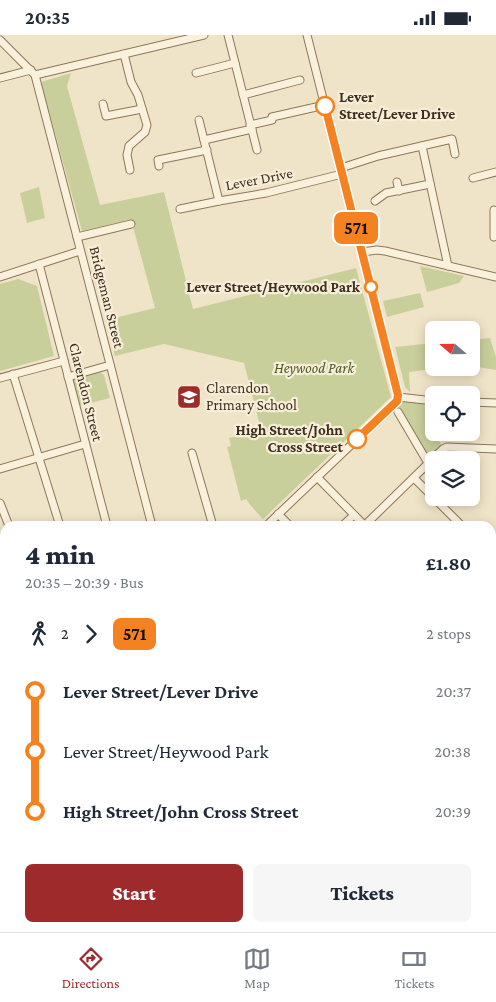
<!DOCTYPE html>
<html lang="en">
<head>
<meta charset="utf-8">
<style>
  body { margin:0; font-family:"Crimson Pro",serif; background:#f6f6f7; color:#1f2937; height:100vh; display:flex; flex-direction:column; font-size:19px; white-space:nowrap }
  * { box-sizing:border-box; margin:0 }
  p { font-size:16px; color:#747a83 }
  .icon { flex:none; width:28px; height:28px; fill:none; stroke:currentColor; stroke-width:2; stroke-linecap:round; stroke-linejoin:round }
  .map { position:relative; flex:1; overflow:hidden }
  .details { position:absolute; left:0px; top:486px; width:496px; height:411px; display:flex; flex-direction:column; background:#fff; border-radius:15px 15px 0 0; box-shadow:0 2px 12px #0003 }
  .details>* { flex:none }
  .badge { padding:0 10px; border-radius:8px; font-size:18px; line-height:32px }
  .needle { width:32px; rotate:290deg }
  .tools { position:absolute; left:425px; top:286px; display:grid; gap:10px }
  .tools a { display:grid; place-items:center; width:55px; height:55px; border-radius:8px; background:#fff; box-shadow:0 2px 12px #0003; font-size:25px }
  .map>.badge { position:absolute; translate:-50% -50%; box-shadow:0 0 0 2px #fff }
  .legs { display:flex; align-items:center; gap:8px; height:55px; padding:0 25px; font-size:16px }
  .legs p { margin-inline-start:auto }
  .summary { display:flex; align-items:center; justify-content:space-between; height:85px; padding:0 25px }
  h1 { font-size:28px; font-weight:800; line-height:38px }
  .cta { display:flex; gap:10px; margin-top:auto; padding:10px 25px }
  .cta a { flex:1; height:58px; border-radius:8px; background:#9e2a2b; color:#fff; font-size:20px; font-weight:800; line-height:58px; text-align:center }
  .cta a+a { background:#f6f6f7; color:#1f2937 }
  ul { padding:0 25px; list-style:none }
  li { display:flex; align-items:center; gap:18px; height:60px; font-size:19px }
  li i { display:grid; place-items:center; width:8px; height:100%; margin:0 6px; background:currentColor }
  li i::after { content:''; width:12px; height:12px; margin:-6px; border:4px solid; border-radius:50%; background:#fff }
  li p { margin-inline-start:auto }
  li:first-child i { background:linear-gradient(#0000 50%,currentColor 0) }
  li:last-child i { background:linear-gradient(currentColor 50%,#0000 0) }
  .status { display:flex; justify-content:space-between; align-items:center; height:35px; padding:0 25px; background:#fff; direction:ltr }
  .status svg { height:14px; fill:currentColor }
  .menu { display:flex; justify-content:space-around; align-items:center; height:70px; border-top:1px solid #e0e1e3; background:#fff; font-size:14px; color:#747a83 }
  .menu a { display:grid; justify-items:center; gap:2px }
  .menu .current { color:#9e2a2b }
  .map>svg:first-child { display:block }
  .green { fill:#c9cf9b }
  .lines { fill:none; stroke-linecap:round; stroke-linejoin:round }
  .minor-casing { stroke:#8d765c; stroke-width:9 }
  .major-casing { stroke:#5b4430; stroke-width:11 }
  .minor { stroke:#faf1dc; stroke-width:7 }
  .major { stroke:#f3d9a0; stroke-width:9 }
  .line-1-casing { stroke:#fff; stroke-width:11 }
  .line-1 { stroke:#f58220; stroke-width:8 }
  .stop-1-dot { fill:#fff; stroke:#f58220; stroke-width:2.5 }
  .labels { text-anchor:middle; stroke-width:4.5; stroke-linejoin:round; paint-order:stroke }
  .stop-label { font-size:15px; font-weight:bold; fill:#3d2e20; stroke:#f7eed8; text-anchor:end }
  .street-label { font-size:15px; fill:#3d2e20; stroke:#f7eed8 }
  .park-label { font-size:15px; font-style:italic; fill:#4d5a26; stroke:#f7eed8 }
  .poi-label { font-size:15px; fill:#3d2e20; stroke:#f7eed8; text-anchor:start }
</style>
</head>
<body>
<div class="status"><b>20:35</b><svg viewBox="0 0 49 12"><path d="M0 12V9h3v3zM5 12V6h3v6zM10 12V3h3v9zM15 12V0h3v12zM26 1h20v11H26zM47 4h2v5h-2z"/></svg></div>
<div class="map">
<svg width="496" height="897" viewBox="0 0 496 897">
  <rect width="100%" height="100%" fill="#f0e4c8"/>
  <g class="green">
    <path d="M71,38L67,51L100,170L164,157L193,274L356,233L391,362L263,484L251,471L246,464L241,466L227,412L231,411L229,403L261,395L244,328L164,309L115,321L106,285L155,273L132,188L83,200L41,47Z"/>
    <path d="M39,152L45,183L27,188L20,158Z"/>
    <path d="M420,231L464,241L459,248L427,257Z"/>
    <path d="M18,244L37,251L54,321L0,336V249Z"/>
    <path d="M420,258L424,272L387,282L383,266Z"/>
    <path d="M490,303L496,322V335L471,331V305Z"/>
    <path d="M434,308V332L440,333L409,337L410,357L405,352L395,312Z"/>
    <path d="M100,337L104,340L110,363L79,371L73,344Z"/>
    <path d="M398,362L424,366L434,391V398H436L443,414L428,428L394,369Z"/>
    <path d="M496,564V848L491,847V602Z"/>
  </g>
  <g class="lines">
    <defs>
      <g id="minor">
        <path d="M228,0L257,115"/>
        <path d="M307,0L398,362"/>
        <path d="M0,5L35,40L152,491"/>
        <path d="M124,19L131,47L138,60L147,90L145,97L129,111L127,120L130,135"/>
        <path d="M196,38L235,28"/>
        <path d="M35,40L204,0"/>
        <path d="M0,43L31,35"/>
        <path d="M243,60L300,45"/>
        <path d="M103,69L106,81L142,74"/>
        <path d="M199,85L219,166"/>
        <path d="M250,90L272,85V82L325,70"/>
        <path d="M204,105L252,94"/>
        <path d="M422,111L448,231"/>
        <path d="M159,131L158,125L207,115"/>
        <path d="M341,133L378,121L452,104L455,119"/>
        <path d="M473,143L496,137"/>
        <path d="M397,147L399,156"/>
        <path d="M375,166L386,158L430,149"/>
        <path d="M180,174L219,166L266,158L342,139"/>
        <path d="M494,175V202"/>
        <path d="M77,202L131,189"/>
        <path d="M362,217L377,215L385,216L496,242"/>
        <path d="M39,229L107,491"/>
        <path d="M0,242L80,216"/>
        <path d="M13,339L60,491"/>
        <path d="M68,342L110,330"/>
        <path d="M0,343L64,326"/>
        <path d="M398,362L434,366"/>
        <path d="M471,367L496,368"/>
        <path d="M398,377L428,428"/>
        <path d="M192,418L213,491"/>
        <path d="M0,434L85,409"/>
        <path d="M317,442L365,491"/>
        <path d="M414,443L462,491"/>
        <path d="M0,468L9,491"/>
        <path d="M278,479L290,491"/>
        <path d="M365,490L443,414L447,412L496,414"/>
        <path d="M266,491L394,369L398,362"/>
        <path d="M342,491L354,480"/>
        <path d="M0,648L5,645"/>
        <path d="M0,748L5,743"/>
        <path d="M126,892L128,897"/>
        <path d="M171,892L173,897"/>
        <path d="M217,892L219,897"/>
        <path d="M268,892L269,897"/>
        <path d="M323,892L324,897"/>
        <path d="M484,892L485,897"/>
        <path d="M18,897L26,892"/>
        <path d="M137,897L149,892"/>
      </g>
      <path id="major" d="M0,895L1,897"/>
    </defs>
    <use href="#minor" class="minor-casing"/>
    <use href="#major" class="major-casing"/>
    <use href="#minor" class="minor"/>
    <use href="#major" class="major"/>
  </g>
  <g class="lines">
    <defs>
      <path id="line-1" d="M325,71L398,360L397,366L357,404"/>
    </defs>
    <use href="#line-1" class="line-1-casing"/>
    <use href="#line-1" class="line-1"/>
  </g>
  <defs>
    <symbol id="school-square" viewBox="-11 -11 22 22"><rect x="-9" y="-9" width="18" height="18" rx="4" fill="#9e2a2b" stroke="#f7eed8"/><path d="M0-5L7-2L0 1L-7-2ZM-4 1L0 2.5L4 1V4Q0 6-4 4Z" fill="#fff"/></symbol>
  </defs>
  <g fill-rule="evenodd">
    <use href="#school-square" x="175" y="348" width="28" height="28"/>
  </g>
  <g class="stop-1-dot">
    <circle cx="325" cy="71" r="9"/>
    <circle cx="371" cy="252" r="6"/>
    <circle cx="357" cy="404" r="9"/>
  </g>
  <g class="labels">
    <g class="stop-label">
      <text x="339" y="67" text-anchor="start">Lever<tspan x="339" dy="17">Street/Lever Drive</tspan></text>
      <text x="360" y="257">Lever Street/Heywood Park</text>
      <text x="343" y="400">High Street/John<tspan x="343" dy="17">Cross Street</tspan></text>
    </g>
    <g class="street-label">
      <text transform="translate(259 144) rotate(-11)" y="5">Lever Drive</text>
      <text transform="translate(107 262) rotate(76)" y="5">Bridgeman Street</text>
      <text transform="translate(86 357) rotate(76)" y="5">Clarendon Street</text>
    </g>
    <g class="park-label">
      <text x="314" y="338">Heywood Park</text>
    </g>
    <g class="poi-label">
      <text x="206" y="358">Clarendon<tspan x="206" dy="17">Primary School</tspan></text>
    </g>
  </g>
</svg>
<div class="tools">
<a><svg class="needle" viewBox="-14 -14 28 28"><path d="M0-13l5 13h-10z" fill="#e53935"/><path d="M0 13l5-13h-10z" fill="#747a83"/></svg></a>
<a><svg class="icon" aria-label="locate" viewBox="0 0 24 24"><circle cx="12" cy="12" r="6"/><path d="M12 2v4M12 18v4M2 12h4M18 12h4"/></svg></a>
<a><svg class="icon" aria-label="layers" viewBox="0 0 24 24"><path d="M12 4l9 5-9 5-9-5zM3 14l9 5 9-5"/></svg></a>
</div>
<b class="badge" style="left:356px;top:193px;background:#f58220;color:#111">571</b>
<section class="details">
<div class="summary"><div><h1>4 min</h1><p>20:35 – 20:39 · Bus</p></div><b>£1.80</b></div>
<div class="legs"><svg class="icon" aria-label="walk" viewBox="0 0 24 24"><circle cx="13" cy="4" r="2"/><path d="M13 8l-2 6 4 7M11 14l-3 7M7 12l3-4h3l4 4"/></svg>2<svg class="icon" aria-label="forward" viewBox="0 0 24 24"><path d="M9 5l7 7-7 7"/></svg><b class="badge" style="background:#f58220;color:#111">571</b><p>2 stops</p></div>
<ul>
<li><i style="color:#f58220"></i><b>Lever Street/Lever Drive</b><p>20:37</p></li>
<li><i style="color:#f58220"></i><span>Lever Street/Heywood Park</span><p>20:38</p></li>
<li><i style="color:#f58220"></i><b>High Street/John Cross Street</b><p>20:39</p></li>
</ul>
<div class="cta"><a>Start</a><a>Tickets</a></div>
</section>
</div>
<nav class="menu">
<a class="current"><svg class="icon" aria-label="directions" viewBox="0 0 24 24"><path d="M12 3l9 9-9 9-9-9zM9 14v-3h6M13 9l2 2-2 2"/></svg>Directions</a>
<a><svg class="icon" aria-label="map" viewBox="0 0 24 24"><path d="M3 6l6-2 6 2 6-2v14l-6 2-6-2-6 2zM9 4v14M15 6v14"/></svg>Map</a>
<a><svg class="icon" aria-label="tickets" viewBox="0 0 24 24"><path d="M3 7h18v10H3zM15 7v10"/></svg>Tickets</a>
</nav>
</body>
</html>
